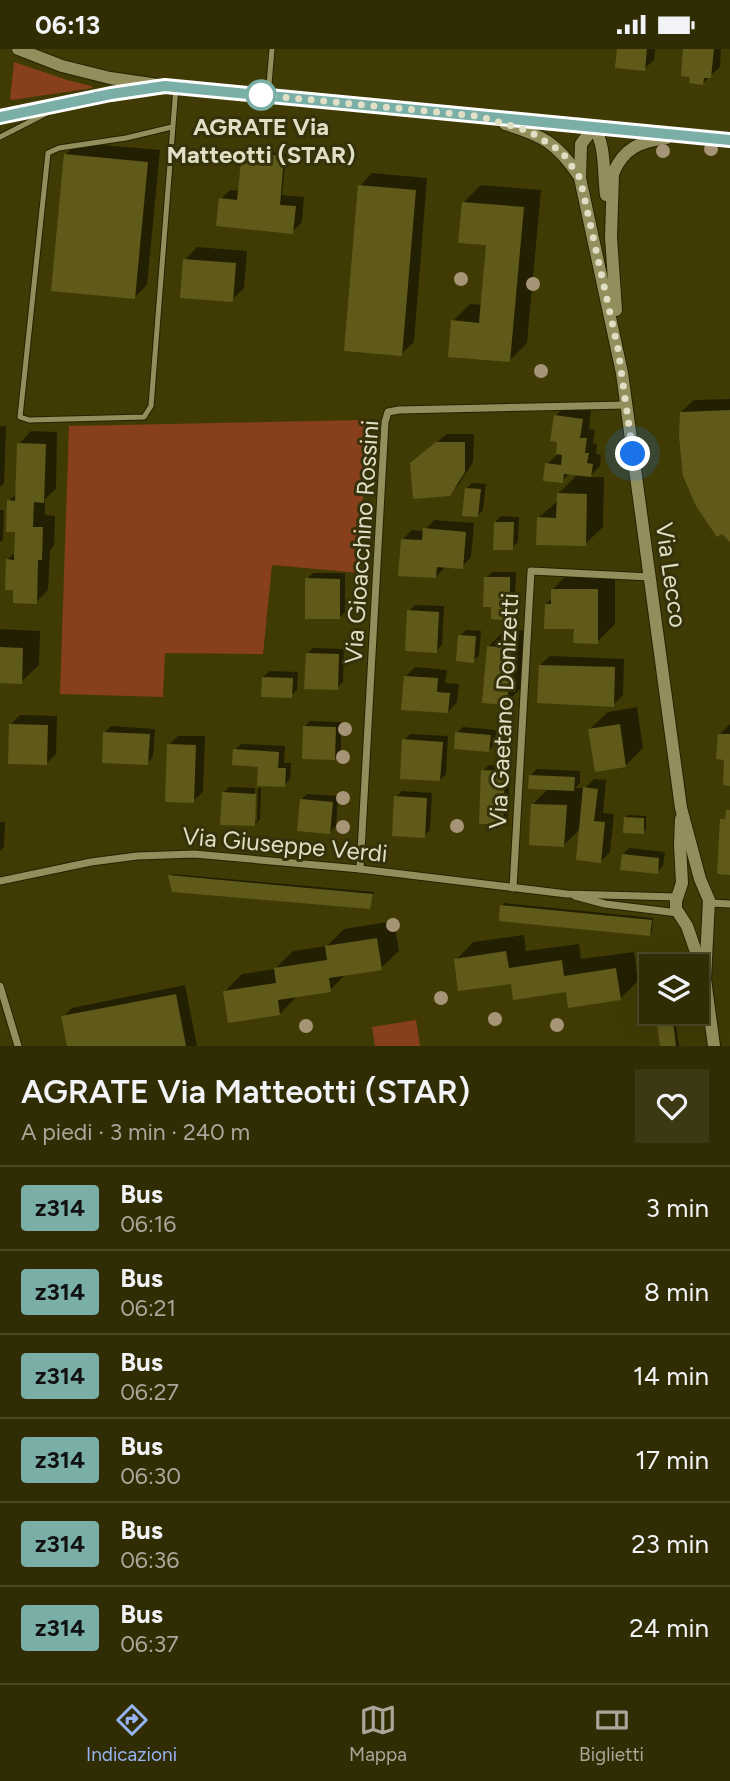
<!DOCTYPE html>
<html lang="it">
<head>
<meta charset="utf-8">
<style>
  body { margin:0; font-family:Figtree,sans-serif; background:#3c3813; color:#f1f3f6; height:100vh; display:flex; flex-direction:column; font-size:26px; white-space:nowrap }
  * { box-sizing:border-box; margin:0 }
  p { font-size:23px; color:#a8a79a }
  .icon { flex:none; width:38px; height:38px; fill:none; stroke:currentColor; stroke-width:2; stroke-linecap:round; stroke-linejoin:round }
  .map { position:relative; height:997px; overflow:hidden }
  .details { display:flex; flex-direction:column; background:#302c04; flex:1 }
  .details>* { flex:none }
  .badge { padding:0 14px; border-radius:5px; font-size:24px; line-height:46px }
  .controls { position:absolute; left:639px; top:905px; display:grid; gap:14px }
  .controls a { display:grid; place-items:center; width:70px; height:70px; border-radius:0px; background:#302c04; box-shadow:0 7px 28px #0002,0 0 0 2px #4b4826; font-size:35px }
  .you { position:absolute; width:35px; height:35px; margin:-18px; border:5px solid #fff; border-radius:50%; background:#1a73e8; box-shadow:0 0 0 10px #1a73e833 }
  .map>.badge { position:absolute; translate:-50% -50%; box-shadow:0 0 0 4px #fff }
  .round { display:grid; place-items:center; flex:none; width:74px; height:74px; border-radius:0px; background:#3c3813 }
  .head { display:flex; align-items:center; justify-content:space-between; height:119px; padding:0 21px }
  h1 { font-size:33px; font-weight:600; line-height:52px }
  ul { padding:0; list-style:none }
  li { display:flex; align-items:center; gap:21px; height:84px; padding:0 21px; border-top:2px solid #4b4826 }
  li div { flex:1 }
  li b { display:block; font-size:26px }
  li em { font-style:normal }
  li .badge { min-width:77px; font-weight:700; text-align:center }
  .status { display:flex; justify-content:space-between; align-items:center; height:49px; padding:0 35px; background:#302c04; direction:ltr }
  .status svg { height:19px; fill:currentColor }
  .menu { display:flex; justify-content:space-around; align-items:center; height:98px; border-top:2px solid #4b4826; background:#302c04; font-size:19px; color:#a8a79a }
  .menu a { display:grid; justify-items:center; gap:4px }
  .menu .selected { color:#95b2f1 }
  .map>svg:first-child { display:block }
  .green { fill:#873f1c }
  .shadow { fill:#0007 }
  .building { fill:#605a1a }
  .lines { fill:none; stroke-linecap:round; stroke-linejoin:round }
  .service-casing { stroke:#262200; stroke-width:7 }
  .minor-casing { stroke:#262200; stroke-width:9 }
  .tertiary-casing { stroke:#262200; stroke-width:14 }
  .service { stroke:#938f5c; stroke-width:5 }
  .minor { stroke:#938f5c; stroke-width:7 }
  .tertiary { stroke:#938f5c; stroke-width:12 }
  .tree { fill:#a59475 }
  .line-casing { stroke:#fff; stroke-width:16 }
  .line { stroke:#79afa6; stroke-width:10 }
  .walk { stroke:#e0dfc5; stroke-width:7; stroke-dasharray:0 12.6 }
  .stop-dot { fill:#fff; stroke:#79afa6; stroke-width:3.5 }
  .labels { text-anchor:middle; stroke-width:6; stroke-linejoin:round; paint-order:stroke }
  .stop-label { font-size:24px; font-weight:bold; fill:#e0dfc5; stroke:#35310a }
  .street-label { font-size:24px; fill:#e0dfc5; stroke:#35310a }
</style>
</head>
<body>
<div class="status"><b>06:13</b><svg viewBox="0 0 49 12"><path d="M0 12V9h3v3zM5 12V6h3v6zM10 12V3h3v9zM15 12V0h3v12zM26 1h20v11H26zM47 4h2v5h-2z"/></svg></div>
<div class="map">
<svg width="730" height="997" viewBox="0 0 730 997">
  <rect width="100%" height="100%" fill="#403b05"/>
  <g class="green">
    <path d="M14,13L67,31L91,37L93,39L12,51L10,50Z"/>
    <path d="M365,371L361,524L272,516L263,605L165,604L163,648L60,645L69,377Z"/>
    <path d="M416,971L420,997H375L372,978Z"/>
  </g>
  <g class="shadow">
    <path d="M618,0H655L654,11L644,20Z"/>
    <path d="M685,0H721L720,18L703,34Z"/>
    <path d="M78,94L160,101L147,236L135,248L65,106Z"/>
    <path d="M246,101L286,105L282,146L304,148L302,173L292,183L221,150L230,141L240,142L243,104Z"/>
    <path d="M372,124L427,129L414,293L401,305L360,137Z"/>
    <path d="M481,136L541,141L527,294L510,311L453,272L470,255L483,256L488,195L463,154Z"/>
    <path d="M197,198L247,202L244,239L232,251L185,211Z"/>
    <path d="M730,350V491L681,363L694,351Z"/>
    <path d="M565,358L591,361L589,380L595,381L593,395H597L596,405L601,406L600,417L589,428H604L603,478L585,495L538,469L558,452V445L578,425L570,424L562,432L547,415L557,406L559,391L555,367Z"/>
    <path d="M0,377H6L4,434L0,438Z"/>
    <path d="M31,382L57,383L56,440L45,450V466L55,467L54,497L50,501L48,541L36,553L15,539L7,511L16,503V482L9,452L17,444L19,395Z"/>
    <path d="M447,385H474L473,413L459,435L450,445L422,405Z"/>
    <path d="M472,434L486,435L483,461L477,467L466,440Z"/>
    <path d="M0,461H4L3,491L0,493Z"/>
    <path d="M501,467L519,468L518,493L512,499L495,473Z"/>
    <path d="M434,471L474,474L471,508L462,518H445L436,528L402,491L412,481L424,482Z"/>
    <path d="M492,523H516L515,551L502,569L486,529Z"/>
    <path d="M570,523L615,524V575L597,593L546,555L552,549V541Z"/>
    <path d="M313,524H345V563L339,569L307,530Z"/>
    <path d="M415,556L444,557L442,596L436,602L409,562Z"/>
    <path d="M0,580L40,582L39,616L21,633H0Z"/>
    <path d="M506,580L528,582L524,636L506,654L488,598Z"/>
    <path d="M466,581L481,582L479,606L473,612L460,587Z"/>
    <path d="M313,599L344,600L343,633L337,639L307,605Z"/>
    <path d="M550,607L624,610L623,646L613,656L540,616Z"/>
    <path d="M415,618L447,621L445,634L459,635L457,653L448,663L405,628Z"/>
    <path d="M270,622L298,623L297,641L291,647L263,628Z"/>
    <path d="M637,658L643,699L626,716L590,680L608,663Z"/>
    <path d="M20,666L57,667L56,705L47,714L11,675Z"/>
    <path d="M310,672L341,673V703L335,709L304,678Z"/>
    <path d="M729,676H730V735L719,686Z"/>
    <path d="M111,677L155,680L153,708L147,714L105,683Z"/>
    <path d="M463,678L496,681L495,695L489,701L457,684Z"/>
    <path d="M410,685L448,687L446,725L440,731L404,691Z"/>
    <path d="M178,687H205L203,743L193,752L169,696Z"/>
    <path d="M241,695L285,697L284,714H291L290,730L284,736L260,716L235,701Z"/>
    <path d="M489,716L510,717L508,768L502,774L483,722Z"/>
    <path d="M537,720L580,722V734L575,739H585L594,730L606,731L603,764L614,765L610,803L601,812L581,779L564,796L533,755L549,739L531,726Z"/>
    <path d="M229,738L255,739L253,772H257L258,739H261L260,770L254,776L223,744Z"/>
    <path d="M402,742L432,744L430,781L424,787L396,748Z"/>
    <path d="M307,745L338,747L336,777L330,783L301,751Z"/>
    <path d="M628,766L646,767V781L643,783L625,769Z"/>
    <path d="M0,773H5L4,798L0,802Z"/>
    <path d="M629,799L665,803L663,817L657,823L623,805Z"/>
    <path d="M173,825L374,843L370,858L170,827Z"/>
    <path d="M504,854L653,869L652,882L650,885L502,857Z"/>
    <path d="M394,872L399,902L381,919L347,924L330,941L297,947L280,965L225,942L242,925L275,920L293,902L327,897L344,880Z"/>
    <path d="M524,886L526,902L579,895L581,910L634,903L638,932L620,950L513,933L456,911L473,893Z"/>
    <path d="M185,936L197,997H68L63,968L72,959Z"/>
    <path d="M657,962H674L679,997H662Z"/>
  </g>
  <g class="building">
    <path d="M617,0H647L645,22L615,19Z"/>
    <path d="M683,0H714L711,29H704L703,36L689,34L690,28L681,27Z"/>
    <path d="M242,103L284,107L280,156L296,157L293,185L216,177L219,149L237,151Z"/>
    <path d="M64,105L148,113L135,250L51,242Z"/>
    <path d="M358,136L416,141L402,307L344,302Z"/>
    <path d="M462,153L524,158L510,313L448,308L451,271L479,274L486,196L458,194Z"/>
    <path d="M183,210L236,214L233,253L180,249Z"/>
    <path d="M730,361V493L722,485L717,488L696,457L683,427L679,387L680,363Z"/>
    <path d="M554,366L583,370L580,389H587L585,404H589L587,414L593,415L591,428L564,425L563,434L543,432L545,414L561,416L562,406L556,405L557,393L550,392Z"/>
    <path d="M436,393H465V423L450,447L413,450L410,414Z"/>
    <path d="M17,394L46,395L44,454L34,453L33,478H43L42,511H38L37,555L13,554V541H5L6,510L14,511L15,483H6L7,451L15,452Z"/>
    <path d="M465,439L481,440L478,468L462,467Z"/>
    <path d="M557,444L587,445L586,497L536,496L537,468L556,469Z"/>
    <path d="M494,473H514L513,501H493Z"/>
    <path d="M423,479L466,483L463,520L437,518L436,529L398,527L401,490L422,491Z"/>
    <path d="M484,528H510V558H503V571L491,570V558H483Z"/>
    <path d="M305,529L340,530V570H305Z"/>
    <path d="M551,540H598V595L573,594L574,580H544L545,555H551Z"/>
    <path d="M407,561L439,563L437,604L405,602Z"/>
    <path d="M458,586L476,587L474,614L456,612Z"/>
    <path d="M487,597L511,599L507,656L482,654Z"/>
    <path d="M0,598L23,599L22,635L0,634Z"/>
    <path d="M306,604L339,605L338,641L304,640Z"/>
    <path d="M539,616L615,618L614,658L537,654Z"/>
    <path d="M404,627L438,629L437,643L450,644L448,664L401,661Z"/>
    <path d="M262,628L293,629L292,649L261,648Z"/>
    <path d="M9,675L48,676L47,716L8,715Z"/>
    <path d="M620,675L626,718L595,723L588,680Z"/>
    <path d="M303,677L336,678L335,711L302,710Z"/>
    <path d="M103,683L150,685L148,716L102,714Z"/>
    <path d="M455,683L491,686L489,703L454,700Z"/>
    <path d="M718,685H730V737L723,736L724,711L716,710Z"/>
    <path d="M402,690L443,693L440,732L400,730Z"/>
    <path d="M167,695L196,696L194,754L165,753Z"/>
    <path d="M233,700L279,703L278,719H286L285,738L257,737L258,718L232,716Z"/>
    <path d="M481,721L505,722L503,775H479Z"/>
    <path d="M529,726L575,728L574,742L528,740Z"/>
    <path d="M583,738L598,740L594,772L605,773L601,814L576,811Z"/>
    <path d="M222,743L256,745L255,777L220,776Z"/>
    <path d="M394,747L427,749L425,789L392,787Z"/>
    <path d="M300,750L333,753L330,785L297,782Z"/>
    <path d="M531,755L567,756L564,798L529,796Z"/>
    <path d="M726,761H730V826L717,825L720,770H725Z"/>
    <path d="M624,768L644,769V785L623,784Z"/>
    <path d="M622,805L659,809L658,825L620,821Z"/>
    <path d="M168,826L373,845L370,860L172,843Z"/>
    <path d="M500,856L652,871L650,887L499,872Z"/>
    <path d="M377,889L382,921L329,929L331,943L278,951L280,966L228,974L223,942L276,934L274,919L327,911L325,897Z"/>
    <path d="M506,902L509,919L562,911L564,927L616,919L621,951L568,959L566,943L513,951L511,935L458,942L454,910Z"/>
    <path d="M176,945L186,997H67L61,967Z"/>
    <path d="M655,962H672L676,997H660Z"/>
  </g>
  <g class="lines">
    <defs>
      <g id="service">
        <path d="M268,47L272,0"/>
        <path d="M172,78L126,89L59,99L48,104L20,368L29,371L144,368L151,357L176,38"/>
        <path d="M0,88L47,64"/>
      </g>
      <g id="minor">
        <path d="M360,820L385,373L388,363L399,361L626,356"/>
        <path d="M0,832L91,813L137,807L194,805L360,820L567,845L677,848"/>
        <path d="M513,839L531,522L650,528"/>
        <path d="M575,847L605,855L678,864"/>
        <path d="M710,854L730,855"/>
        <path d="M0,937L18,997"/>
      </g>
      <g id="tertiary">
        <path d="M18,0L62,17L110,29L165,37L730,91"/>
        <path d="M0,68L147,39"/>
        <path d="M505,75C542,86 557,94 579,127"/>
        <path d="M594,78L581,95L580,129L622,324L681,759L700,830L709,851L705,930L714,997"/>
        <path d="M594,78C606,97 603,123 606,146"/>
        <path d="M616,261L611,188L613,125C623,99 641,92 667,89"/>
        <path d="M681,770L680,796L682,834L676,852V860L687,877L704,926"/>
      </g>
    </defs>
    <use href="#service" class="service-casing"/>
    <use href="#minor" class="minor-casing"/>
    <use href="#tertiary" class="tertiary-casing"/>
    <use href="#service" class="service"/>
    <use href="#minor" class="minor"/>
    <use href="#tertiary" class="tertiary"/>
  </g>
  <g class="tree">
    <circle cx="711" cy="100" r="7"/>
    <circle cx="663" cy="102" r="7"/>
    <circle cx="461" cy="230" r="7"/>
    <circle cx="533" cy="235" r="7"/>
    <circle cx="541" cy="322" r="7"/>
    <circle cx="345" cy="680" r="7"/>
    <circle cx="343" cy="708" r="7"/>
    <circle cx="343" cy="749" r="7"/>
    <circle cx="457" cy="777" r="7"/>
    <circle cx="343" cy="778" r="7"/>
    <circle cx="393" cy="876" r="7"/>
    <circle cx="441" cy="949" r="7"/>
    <circle cx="495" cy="970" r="7"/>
    <circle cx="557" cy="976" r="7"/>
    <circle cx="306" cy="977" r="7"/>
  </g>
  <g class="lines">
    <defs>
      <path id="line" d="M0,68L111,45L165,37L730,91"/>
    </defs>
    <use href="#line" class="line-casing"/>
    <use href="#line" class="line"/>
    <path class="walk" d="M261,46L478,67L529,82L562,103L580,129L618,300L633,405"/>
  </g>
  <circle class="stop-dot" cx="261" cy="46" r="14"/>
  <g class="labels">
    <g class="stop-label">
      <text x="261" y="86">AGRATE Via<tspan x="261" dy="28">Matteotti (STAR)</tspan></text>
    </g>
    <g class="street-label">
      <text transform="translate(362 493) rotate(-86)" y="8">Via Gioacchino Rossini</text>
      <text transform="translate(671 526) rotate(82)" y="8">Via Lecco</text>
      <text transform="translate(504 662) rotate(-87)" y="8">Via Gaetano Donizetti</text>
      <text transform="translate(285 796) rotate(5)" y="8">Via Giuseppe Verdi</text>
    </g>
  </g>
</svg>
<div class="controls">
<a><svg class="icon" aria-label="layers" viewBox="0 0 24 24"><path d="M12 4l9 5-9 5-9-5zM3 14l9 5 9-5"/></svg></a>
</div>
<div class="you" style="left:633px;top:405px"></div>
</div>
<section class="details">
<div class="head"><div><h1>AGRATE Via Matteotti (STAR)</h1><p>A piedi · 3 min · 240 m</p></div><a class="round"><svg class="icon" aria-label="heart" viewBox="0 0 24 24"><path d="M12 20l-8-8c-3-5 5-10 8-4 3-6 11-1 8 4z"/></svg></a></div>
<ul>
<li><span class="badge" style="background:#79afa6;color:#111">z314</span><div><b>Bus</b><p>06:16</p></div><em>3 min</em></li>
<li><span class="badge" style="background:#79afa6;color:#111">z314</span><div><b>Bus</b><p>06:21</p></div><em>8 min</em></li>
<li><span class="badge" style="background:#79afa6;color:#111">z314</span><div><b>Bus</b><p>06:27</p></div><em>14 min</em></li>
<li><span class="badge" style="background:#79afa6;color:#111">z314</span><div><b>Bus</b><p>06:30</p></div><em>17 min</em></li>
<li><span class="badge" style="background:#79afa6;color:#111">z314</span><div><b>Bus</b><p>06:36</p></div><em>23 min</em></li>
<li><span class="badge" style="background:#79afa6;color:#111">z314</span><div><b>Bus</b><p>06:37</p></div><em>24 min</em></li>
</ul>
</section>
<nav class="menu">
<a class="selected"><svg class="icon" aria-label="directions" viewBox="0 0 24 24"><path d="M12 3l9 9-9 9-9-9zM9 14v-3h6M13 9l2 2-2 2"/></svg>Indicazioni</a>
<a><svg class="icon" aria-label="map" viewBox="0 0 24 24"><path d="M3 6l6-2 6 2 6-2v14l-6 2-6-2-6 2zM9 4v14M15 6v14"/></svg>Mappa</a>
<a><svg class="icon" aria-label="tickets" viewBox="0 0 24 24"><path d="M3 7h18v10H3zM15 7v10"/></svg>Biglietti</a>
</nav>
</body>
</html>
